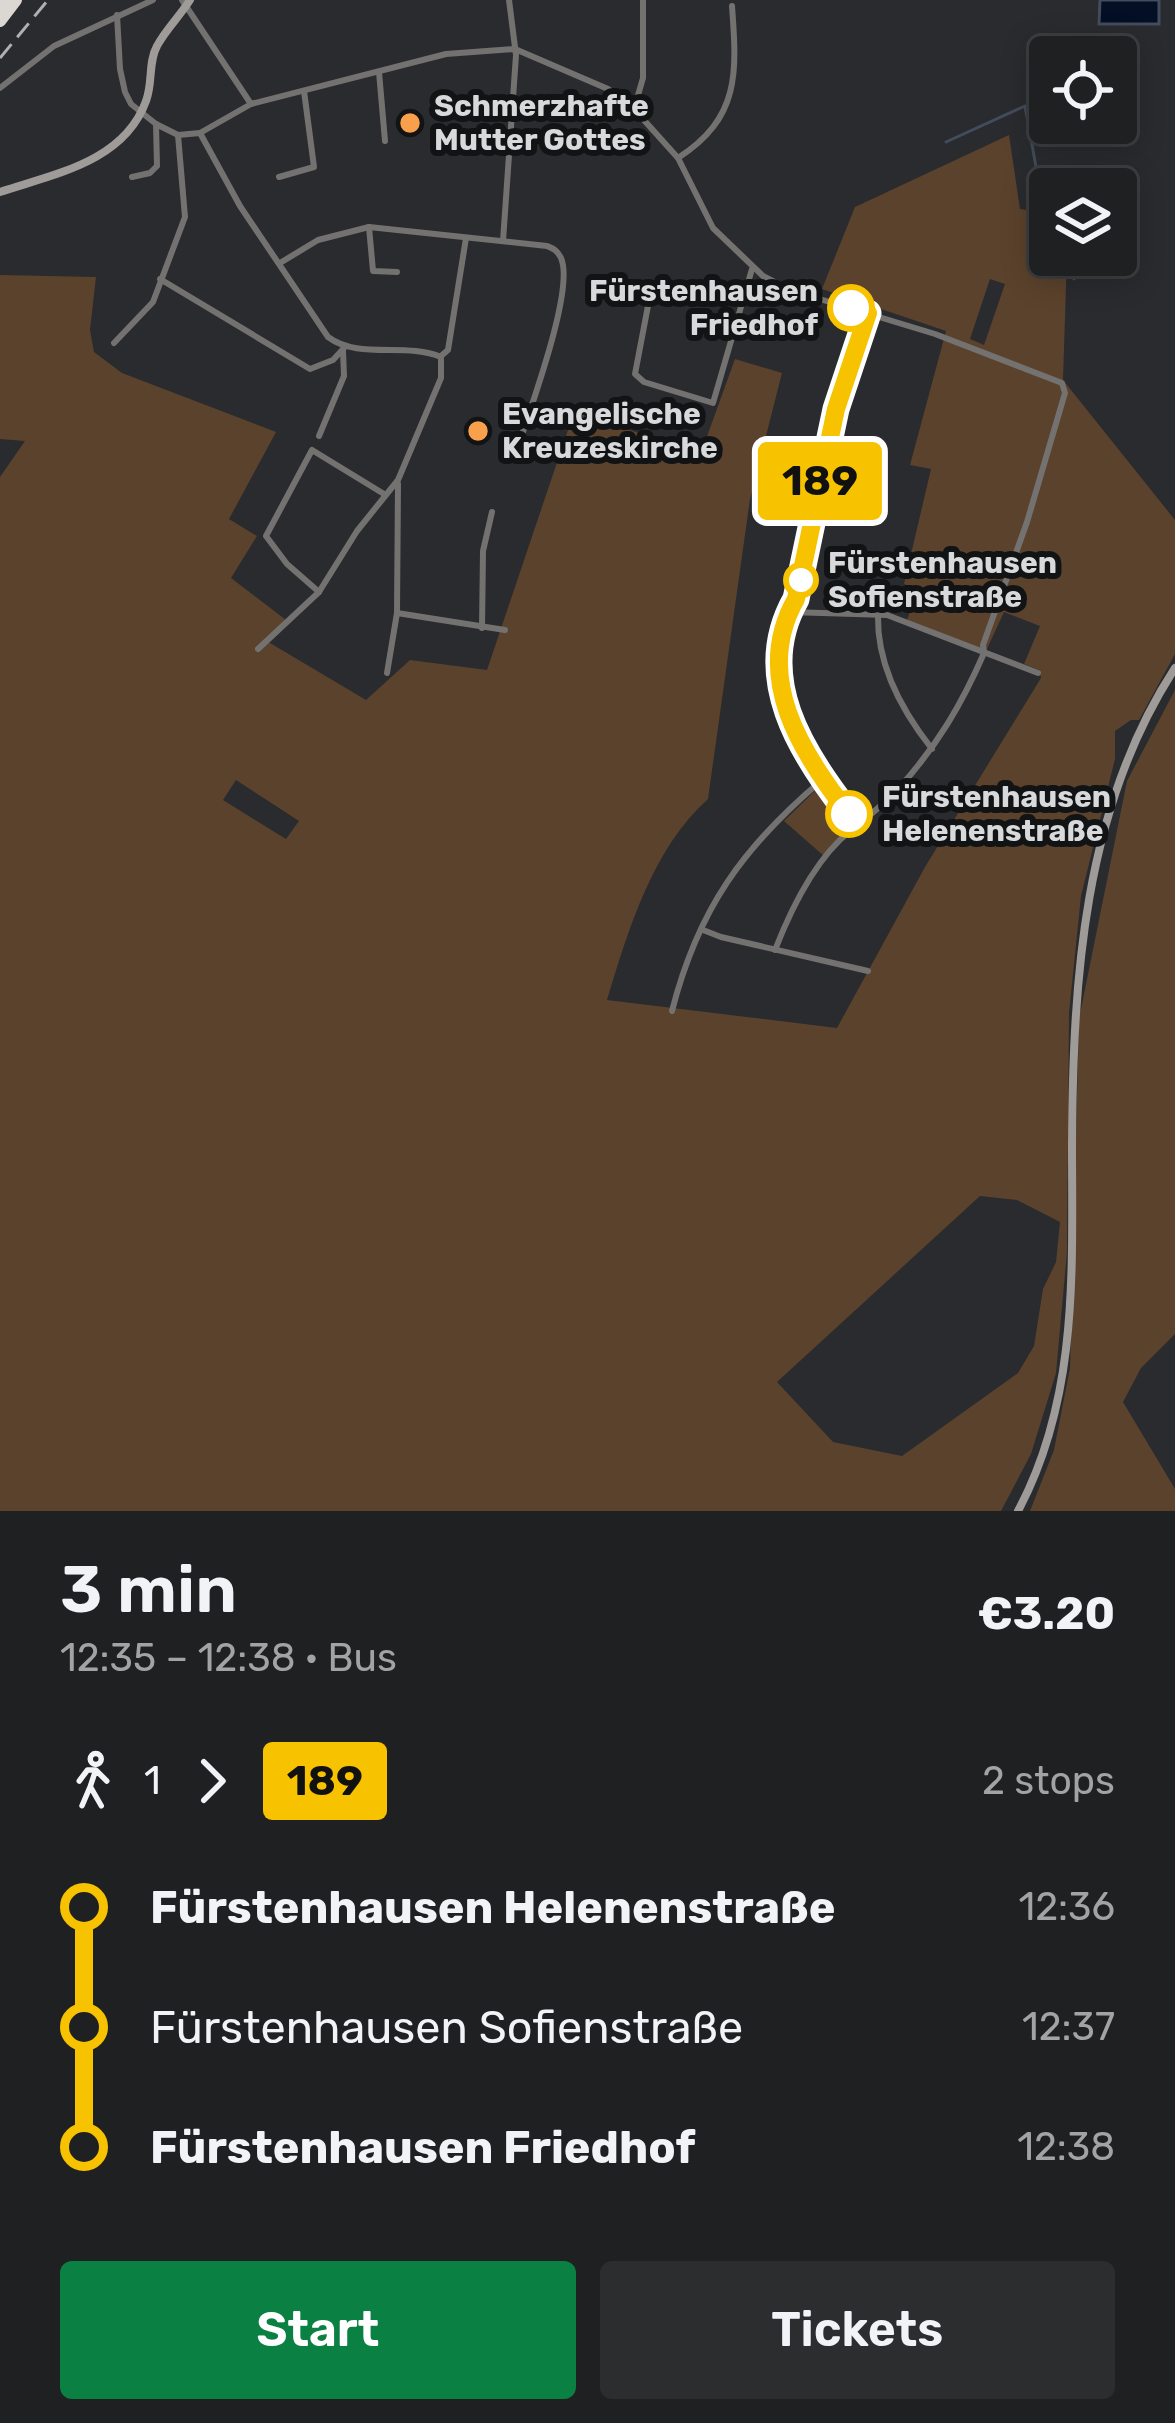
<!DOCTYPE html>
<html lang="en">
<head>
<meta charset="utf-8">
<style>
  body { margin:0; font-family:Rubik,sans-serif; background:#2c2d2f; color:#f1f3f6; height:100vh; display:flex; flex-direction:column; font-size:45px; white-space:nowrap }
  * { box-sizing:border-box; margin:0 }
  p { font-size:39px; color:#a1a3a5 }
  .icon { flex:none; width:66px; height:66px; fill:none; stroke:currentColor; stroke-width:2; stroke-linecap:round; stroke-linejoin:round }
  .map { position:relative; height:1511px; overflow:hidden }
  .side { display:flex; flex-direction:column; background:#1f2022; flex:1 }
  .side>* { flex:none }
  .badge { padding:0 24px; border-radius:9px; font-size:42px; line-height:78px }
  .controls { position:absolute; left:1029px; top:36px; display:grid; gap:24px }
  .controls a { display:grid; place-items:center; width:108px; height:108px; border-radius:12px; background:#1f2022; box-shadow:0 6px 30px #0003,0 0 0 3px #3c3e40; font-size:60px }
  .map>.badge { position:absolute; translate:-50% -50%; box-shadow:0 0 0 6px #fff }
  .legs { display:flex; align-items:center; gap:18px; height:132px; padding:0 60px; font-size:39px }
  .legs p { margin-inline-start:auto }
  .summary { display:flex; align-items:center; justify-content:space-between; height:204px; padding:0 60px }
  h1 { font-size:66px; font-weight:600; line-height:90px }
  .button { display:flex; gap:24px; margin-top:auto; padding:24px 60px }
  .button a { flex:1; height:138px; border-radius:12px; background:#0b8043; color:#fff; font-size:48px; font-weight:600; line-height:138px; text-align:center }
  .button a+a { background:#2c2d2f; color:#f1f3f6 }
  ul { padding:0 60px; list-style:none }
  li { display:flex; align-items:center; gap:42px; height:120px; font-size:45px }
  li i { display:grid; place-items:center; width:18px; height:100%; margin:0 15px; background:currentColor }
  li i::after { content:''; width:30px; height:30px; margin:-15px; border:9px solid; border-radius:50%; background:#1f2022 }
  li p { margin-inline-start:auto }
  li:first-child i { background:linear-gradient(#0000 50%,currentColor 0) }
  li:last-child i { background:linear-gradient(currentColor 50%,#0000 0) }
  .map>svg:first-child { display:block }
  .green { fill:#5b422c; fill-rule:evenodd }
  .water { fill:#020f25; stroke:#424c5c; stroke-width:3 }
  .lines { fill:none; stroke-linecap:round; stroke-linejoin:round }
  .stream { stroke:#424c5c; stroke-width:3 }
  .street { stroke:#747271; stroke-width:6 }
  .secondary { stroke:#9e9b99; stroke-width:8 }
  .highway { stroke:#dbd7d3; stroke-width:12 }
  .rail { stroke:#aeb0b2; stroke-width:3; stroke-dasharray:18 9; stroke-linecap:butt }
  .line-1-casing { stroke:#fff; stroke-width:27 }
  .line-1 { stroke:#f7c200; stroke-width:18 }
  .poi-dot { fill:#f8a04b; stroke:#121315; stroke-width:4.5 }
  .stop-1-dot { fill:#fff; stroke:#f7c200; stroke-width:6 }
  .labels { text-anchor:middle; stroke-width:12; stroke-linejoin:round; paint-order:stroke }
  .poi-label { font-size:30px; font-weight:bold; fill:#d7d9db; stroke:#121315; text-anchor:start }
  .stop-label { font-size:30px; font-weight:bold; fill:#d7d9db; stroke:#121315; text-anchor:start }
</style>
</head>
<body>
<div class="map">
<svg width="1175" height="1511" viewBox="0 0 1175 1511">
  <rect width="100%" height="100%" fill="#292b2e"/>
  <g class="green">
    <path d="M1009,135L1020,209L1050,213V255H1067L1063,380L1175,520V654L1139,720H1131L1115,731V759L1081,896L1069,1013L1067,1252L1056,1373L1031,1454L1001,1511H0V477L25,441L0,439V275L96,277L90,330L94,352L122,373L276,432L229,519L257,536L231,578L286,620L265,640L366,700L410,660L487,670L574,412L701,453L735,359L782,373L750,499L708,799C652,849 628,931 607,1000L837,1028L925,867L1041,678L1039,670L1024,664L1040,626L1004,612L986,651L907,620L918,590L904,584L931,469L910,465L946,331L822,289L855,207ZM990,279L1005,284L984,345L970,339ZM236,780L299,821L286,839L223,800ZM980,1196L1017,1200L1060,1222L1056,1262L1043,1289L1034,1346L1018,1373L902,1456L833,1442L777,1382Z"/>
    <path d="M1175,690V1334L1141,1368L1123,1402L1175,1489V1511H1030L1054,1450L1070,1368L1079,1019L1127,781Z"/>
    <path d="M820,786L843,815L839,818L843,833L824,856L784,821Z"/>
  </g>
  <path class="water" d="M1100,0H1159V24H1099Z"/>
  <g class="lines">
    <g class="stream">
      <path d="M946,142L1025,106L1040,189L1050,205"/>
      <path d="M1073,255L1074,279"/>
    </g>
    <g class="street">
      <path d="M117,15L120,69L125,92L131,104L156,124L178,135L200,133L251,104L182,0"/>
      <path d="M379,72L385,141"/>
      <path d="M0,88L54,46L153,0"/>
      <path d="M251,104L446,54L515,49L608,89L634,109L678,158L713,228L763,276L790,290L935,334L1062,383L1065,393L1027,522L983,645L984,653C962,704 937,746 899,788C882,806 869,816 850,831C815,859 791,909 775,950"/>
      <path d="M634,109L643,78V0"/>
      <path d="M200,133L240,206L328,337C359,360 405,342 441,357"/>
      <path d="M678,158C740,118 737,73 732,6"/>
      <path d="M132,177L150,173L157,166L156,124"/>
      <path d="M279,177L314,167L304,91"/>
      <path d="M369,227L373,271L397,272"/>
      <path d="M503,241L516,55L509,0"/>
      <path d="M280,263L318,240L369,227L547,246C554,249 557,250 561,258C575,289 530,409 519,444"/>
      <path d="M160,279L310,369L333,360L344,348"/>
      <path d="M651,290L635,374L644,382L713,403L752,269"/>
      <path d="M114,343L153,302L185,217L178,135"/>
      <path d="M441,356L448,350L466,238"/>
      <path d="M319,436L344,376L343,351"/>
      <path d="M319,592L287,564L266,536L312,450L384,494"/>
      <path d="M789,612L887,615L1038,673"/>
      <path d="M397,613L505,630"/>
      <path d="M878,616C877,665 902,711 932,749"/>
      <path d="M482,628L483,551L492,512"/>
      <path d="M258,649L319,592L357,531L398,480L441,378V357"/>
      <path d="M387,673L397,613L398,484"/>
      <path d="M858,826C808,762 748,682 797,599L836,409L868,313"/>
      <path d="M703,930L721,937L868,971"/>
      <path d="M672,1011C698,909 743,847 822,780"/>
    </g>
    <g class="secondary">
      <path d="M0,192C54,174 124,162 146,101C153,83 148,62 157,46C166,29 180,16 190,0"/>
      <path d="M1018,1511C1079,1397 1072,1269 1072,1144C1073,981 1083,809 1175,668"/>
    </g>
    <g class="highway">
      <path d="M0,6L4,0"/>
      <path d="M0,21L16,0"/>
    </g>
    <path class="rail" d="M0,58L48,0"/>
  </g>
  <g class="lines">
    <defs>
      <path id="line-1" d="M849,814C801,753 752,676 796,599L836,409L868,313L851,308"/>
    </defs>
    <use href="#line-1" class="line-1-casing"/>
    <use href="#line-1" class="line-1"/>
  </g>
  <g class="poi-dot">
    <circle cx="410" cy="123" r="12"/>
    <circle cx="478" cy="431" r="12"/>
  </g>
  <g class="stop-1-dot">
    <circle cx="851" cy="308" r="21"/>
    <circle cx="801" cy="580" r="15"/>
    <circle cx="849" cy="814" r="21"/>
  </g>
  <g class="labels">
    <g class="poi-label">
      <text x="434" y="116">Schmerzhafte<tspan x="434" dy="34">Mutter Gottes</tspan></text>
      <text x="502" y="424">Evangelische<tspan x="502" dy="34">Kreuzeskirche</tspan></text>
    </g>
    <g class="stop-label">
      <text x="818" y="301" text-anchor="end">Fürstenhausen<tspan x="818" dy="34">Friedhof</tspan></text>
      <text x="828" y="573">Fürstenhausen<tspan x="828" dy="34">Sofienstraße</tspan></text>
      <text x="882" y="807">Fürstenhausen<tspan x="882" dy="34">Helenenstraße</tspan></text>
    </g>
  </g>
</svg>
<div class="controls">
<a><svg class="icon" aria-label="locate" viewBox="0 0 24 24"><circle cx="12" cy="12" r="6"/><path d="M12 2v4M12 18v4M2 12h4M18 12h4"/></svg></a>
<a><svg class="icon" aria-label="layers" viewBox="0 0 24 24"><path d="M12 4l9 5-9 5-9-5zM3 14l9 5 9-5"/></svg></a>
</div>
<b class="badge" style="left:820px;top:481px;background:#f7c200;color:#111">189</b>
</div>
<section class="side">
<div class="summary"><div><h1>3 min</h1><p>12:35 – 12:38 · Bus</p></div><b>€3.20</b></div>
<div class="legs"><svg class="icon" aria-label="walk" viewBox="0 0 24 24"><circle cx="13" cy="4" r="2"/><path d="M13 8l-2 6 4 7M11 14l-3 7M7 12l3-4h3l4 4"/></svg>1<svg class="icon" aria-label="forward" viewBox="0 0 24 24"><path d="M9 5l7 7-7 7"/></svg><b class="badge" style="background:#f7c200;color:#111">189</b><p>2 stops</p></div>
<ul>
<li><i style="color:#f7c200"></i><b>Fürstenhausen Helenenstraße</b><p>12:36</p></li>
<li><i style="color:#f7c200"></i><span>Fürstenhausen Sofienstraße</span><p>12:37</p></li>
<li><i style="color:#f7c200"></i><b>Fürstenhausen Friedhof</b><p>12:38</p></li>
</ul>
<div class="button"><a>Start</a><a>Tickets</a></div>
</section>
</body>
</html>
